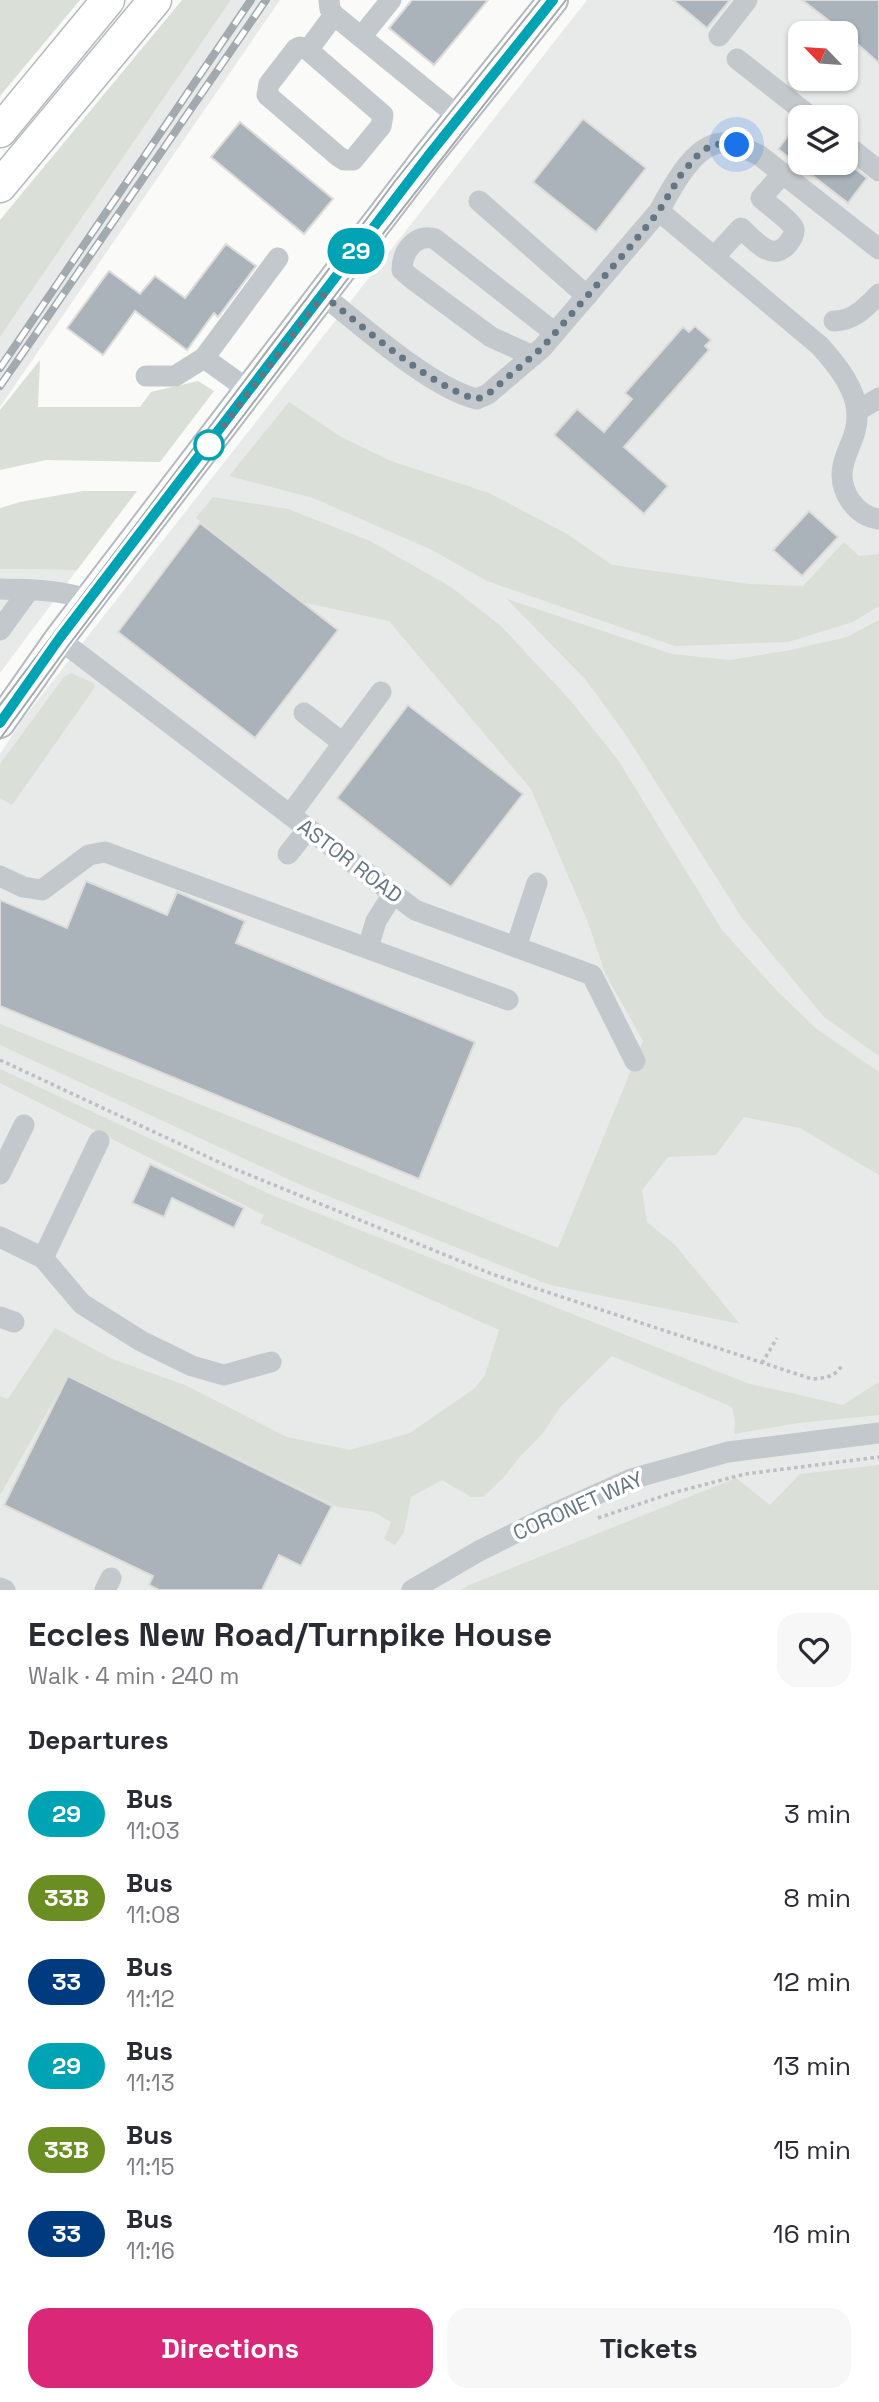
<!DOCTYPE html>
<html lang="en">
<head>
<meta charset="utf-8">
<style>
  body { margin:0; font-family:"Space Grotesk",sans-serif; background:#f7f7f7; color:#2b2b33; height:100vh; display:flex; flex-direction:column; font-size:26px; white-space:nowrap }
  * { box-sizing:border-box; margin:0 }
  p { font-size:23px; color:#7c7c81 }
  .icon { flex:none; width:38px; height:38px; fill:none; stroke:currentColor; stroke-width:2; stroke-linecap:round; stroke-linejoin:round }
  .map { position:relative; height:1590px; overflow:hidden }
  .side { display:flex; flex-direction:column; background:#fff; flex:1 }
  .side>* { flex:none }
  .badge { padding:0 14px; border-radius:23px; font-size:24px; line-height:46px }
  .needle { width:46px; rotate:295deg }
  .buttons { position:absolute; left:788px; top:21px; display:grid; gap:14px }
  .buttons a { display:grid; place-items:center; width:70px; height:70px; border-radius:14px; background:#fff; box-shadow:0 2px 5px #0004; font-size:35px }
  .you { position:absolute; width:35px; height:35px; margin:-18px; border:5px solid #fff; border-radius:50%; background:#1a73e8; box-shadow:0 0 0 10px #1a73e833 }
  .map>.badge { position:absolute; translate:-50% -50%; box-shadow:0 0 0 4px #fff }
  h2 { padding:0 28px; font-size:26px; line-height:63px }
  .round { display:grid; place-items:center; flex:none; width:74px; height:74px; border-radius:21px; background:#f7f7f7 }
  .headline { display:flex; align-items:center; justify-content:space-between; height:119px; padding:0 28px }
  h1 { font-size:33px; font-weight:800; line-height:52px }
  .button { display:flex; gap:14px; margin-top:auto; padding:14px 28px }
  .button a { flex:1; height:80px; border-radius:21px; background:#db2777; color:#fff; font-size:28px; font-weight:800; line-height:80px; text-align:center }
  .button a+a { background:#f7f7f7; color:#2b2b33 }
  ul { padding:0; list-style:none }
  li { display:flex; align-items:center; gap:21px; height:84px; padding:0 28px }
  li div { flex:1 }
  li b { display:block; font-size:26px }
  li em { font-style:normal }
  li .badge { min-width:77px; font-weight:700; text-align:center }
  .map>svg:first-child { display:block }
  .built { fill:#e8e9e9; fill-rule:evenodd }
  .green { fill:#dadfd7 }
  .building { fill:#aab3b9; stroke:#dcdcda; stroke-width:2 }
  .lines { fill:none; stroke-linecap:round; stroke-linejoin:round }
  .major-casing { stroke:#b5babe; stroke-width:32 }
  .highway-casing { stroke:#b4b9bd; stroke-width:35 }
  .path { stroke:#bbbfc2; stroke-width:3.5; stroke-dasharray:3.5 3.5; stroke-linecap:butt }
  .minor { stroke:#c3c8cc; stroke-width:21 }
  .major { stroke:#fff; stroke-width:28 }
  .highway { stroke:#fff; stroke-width:32 }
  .tram { stroke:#a2aab0; stroke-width:2 }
  .rail-casing { stroke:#a2aab0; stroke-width:8 }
  .rail { stroke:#fff; stroke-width:5; stroke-dasharray:16; stroke-linecap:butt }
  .line-casing { stroke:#fff; stroke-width:16 }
  .line { stroke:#00a3b4; stroke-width:10 }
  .walk { stroke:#657683; stroke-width:7; stroke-dasharray:0 12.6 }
  .stop-dot { fill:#fff; stroke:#00a3b4; stroke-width:3.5 }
  .labels { text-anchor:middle; stroke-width:7; stroke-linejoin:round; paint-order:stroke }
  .street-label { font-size:21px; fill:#657683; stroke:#fff }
</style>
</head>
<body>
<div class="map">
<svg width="879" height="1590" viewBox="0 0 879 1590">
  <rect width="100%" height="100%" fill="#fafaf8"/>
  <g class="built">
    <path d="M231,0H280L0,407V337Z"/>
    <path d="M587,0H879V1590H0V754L22,720ZM800,33H845V79H800ZM800,117H845V163H800Z"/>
    <path d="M0,569L77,570L0,673Z"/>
  </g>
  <g class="green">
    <path d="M0,0H80L0,96Z"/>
    <path d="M182,0H231L0,337V220Z"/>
    <path d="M40,360L38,407H140L151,392L198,381L214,391L160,462L46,460L0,470V410Z"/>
    <path d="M289,402L341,437L391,461L489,493L567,534L612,565L749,584L803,586L844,542L859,556L879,554V606L853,622L788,642L675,646L487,581L432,550L313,498L229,476Z"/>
    <path d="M83,491H137L77,570L0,569V508L20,502Z"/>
    <path d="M213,497L288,509L370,541L451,587L501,626L570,700L618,760L722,930L777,991L818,1030L879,1072V1175L800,1128L744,1117L716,1155L668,1157L642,1190L647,1222L675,1245L740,1324L550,1285L303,1186L0,1045V1024L558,1248L643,1041L605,973L587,920L531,789L389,621L301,602L196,518Z"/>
    <path d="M507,599L672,654L730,660L791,650L847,637L879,620V1056L824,1017L742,918L626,735L586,680Z"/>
    <path d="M71,673L93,683L95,687L12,805L0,798V764L64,677Z"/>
    <path d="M0,1069L274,1196L747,1383L843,1405L879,1382V1415L798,1423L734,1434L735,1421L732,1407L612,1356L561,1406L543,1433L519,1458L503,1478L483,1497H471L442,1480L411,1497L404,1532L395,1545L384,1539L391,1522L374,1512L338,1507L68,1376L0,1495V1396L8,1399L55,1328L112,1359L185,1385L287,1437L350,1450L410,1433L475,1388L485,1375L499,1330L260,1223L264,1215L0,1083Z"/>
    <path d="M879,1465V1590H461L467,1586L736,1478L770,1505L800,1474Z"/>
  </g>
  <g class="building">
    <path d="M412,0H488L434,65L389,28Z"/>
    <path d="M673,0H730L707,28Z"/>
    <path d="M802,0H879V63L845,33Z"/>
    <path d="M583,119L646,168L596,232L533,182Z"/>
    <path d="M240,122L333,199L304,234L211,157Z"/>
    <path d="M798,123L800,125V163H845V161L867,178L848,203L778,149Z"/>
    <path d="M226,244L256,266L218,317L214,313L187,350L135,311L103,355L67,328L109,271L140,294L155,276L185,298Z"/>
    <path d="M695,326L711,340L705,346L709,350L624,447L668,486L644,514L554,435L577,409L604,432L632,399L625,393L683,327L689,332Z"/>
    <path d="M809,511L838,537L802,576L773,550Z"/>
    <path d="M200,523L338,630L255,738L118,632Z"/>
    <path d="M408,705L523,794L451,887L337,798Z"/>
    <path d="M86,881L167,915L177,892L245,921L236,943L475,1042L419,1179L0,1006V900L67,928Z"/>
    <path d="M150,1164L244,1208L234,1228L172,1198L164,1217L132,1203Z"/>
    <path d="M68,1376L332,1506L301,1566L279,1555L262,1590H159L149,1585L153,1576L4,1505Z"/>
  </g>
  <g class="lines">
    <defs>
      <path id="major" d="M0,723L59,639L428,156L553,0"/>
      <g id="highway">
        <path d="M0,131L108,0"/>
        <path d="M0,186L155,0"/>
      </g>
    </defs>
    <use href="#major" class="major-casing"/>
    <use href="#highway" class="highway-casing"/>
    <g class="path">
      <path d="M0,1060L225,1165L492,1274L812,1379C826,1378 835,1377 843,1364"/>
      <path d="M762,1363L777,1338"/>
      <path d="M598,1518L672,1493L745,1474L879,1457"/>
    </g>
    <g class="minor">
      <path d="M329,0L330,9L334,15L459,117"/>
      <path d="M719,36L747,0"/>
      <path d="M361,37L391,0"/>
      <path d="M300,47L308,50L383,115L381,126L353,160H344L338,156L267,95L269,84L296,49Z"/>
      <path d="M308,50L334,15"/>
      <path d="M737,59L811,117"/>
      <path d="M845,144L879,171"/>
      <path d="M479,201L587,296"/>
      <path d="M659,211C672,188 695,140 727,143C738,144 749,151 759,155L879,249"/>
      <path d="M715,256L741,228C754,240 771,262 787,245C790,241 795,235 794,229C793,222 767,204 761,198L783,173"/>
      <path d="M323,295C361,325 432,389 477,399L488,394L542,348L659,211L820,346C836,364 856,388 857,413C858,435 847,447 843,466C838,490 855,516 879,519"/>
      <path d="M834,321C854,321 866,307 879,294"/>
      <path d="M533,356L491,337L411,278L402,270C402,251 416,233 435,239L555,333"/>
      <path d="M204,358L250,391"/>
      <path d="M146,376H175L204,358L278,258"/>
      <path d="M857,411L879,398"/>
      <path d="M0,589C31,590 59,589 89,600"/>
      <path d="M0,630L29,590"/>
      <path d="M59,639L415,910L592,975L635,1061"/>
      <path d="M304,713L343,743"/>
      <path d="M290,815L381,692"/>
      <path d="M288,854L308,829"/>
      <path d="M0,876L23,887L42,890L89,855L105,852L508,1000"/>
      <path d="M516,947L537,883"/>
      <path d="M368,948L376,921L393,894"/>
      <path d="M0,1174L24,1125"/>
      <path d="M0,1237L43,1258L82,1304L141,1341L192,1366L224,1375L271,1362"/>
      <path d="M43,1258L99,1141"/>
      <path d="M0,1317L14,1322"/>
      <path d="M0,1588L5,1590"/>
      <path d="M105,1590L111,1578"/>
      <path d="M412,1590L479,1551L557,1512L631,1479L728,1452L879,1433"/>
    </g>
    <use href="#major" class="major"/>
    <use href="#highway" class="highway"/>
    <g class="tram">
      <path d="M0,705L396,180L540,0"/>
      <path d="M0,739L68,646L346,281L566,0"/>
    </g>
    <defs>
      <g id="rail">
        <path d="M0,368L251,0"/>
        <path d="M0,386L266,0"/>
      </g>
    </defs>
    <use href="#rail" class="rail-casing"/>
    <use href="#rail" class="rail"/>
  </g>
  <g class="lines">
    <defs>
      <path id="line" d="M0,723L59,639L428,156L553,0"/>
    </defs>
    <use href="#line" class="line-casing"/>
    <use href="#line" class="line"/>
    <path class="walk" d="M209,445L323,295C361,325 433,389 477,399L488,394L542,348L630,247L659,211L682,173L698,155L710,146L724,143L737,145"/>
  </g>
  <circle class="stop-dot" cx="209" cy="445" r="14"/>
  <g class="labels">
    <g class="street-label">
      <text transform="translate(350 861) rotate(37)" y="7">ASTOR ROAD</text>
      <text transform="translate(578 1506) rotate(-24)" y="7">CORONET WAY</text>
    </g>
  </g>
</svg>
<div class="buttons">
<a><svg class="needle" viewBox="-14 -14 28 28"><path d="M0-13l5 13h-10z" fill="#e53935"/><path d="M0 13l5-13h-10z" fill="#7c7c81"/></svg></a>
<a><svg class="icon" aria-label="layers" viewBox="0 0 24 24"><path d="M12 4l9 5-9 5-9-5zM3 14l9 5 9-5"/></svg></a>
</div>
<div class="you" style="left:737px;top:145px"></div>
<b class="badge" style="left:356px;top:251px;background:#00a3b4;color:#fff">29</b>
</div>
<section class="side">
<div class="headline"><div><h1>Eccles New Road/Turnpike House</h1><p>Walk · 4 min · 240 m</p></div><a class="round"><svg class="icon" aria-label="heart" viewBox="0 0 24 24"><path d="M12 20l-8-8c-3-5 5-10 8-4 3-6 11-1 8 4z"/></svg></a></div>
<h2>Departures</h2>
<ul>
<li><span class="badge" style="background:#00a3b4;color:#fff">29</span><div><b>Bus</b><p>11:03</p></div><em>3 min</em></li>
<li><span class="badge" style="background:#6b8e23;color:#fff">33B</span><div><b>Bus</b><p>11:08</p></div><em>8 min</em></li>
<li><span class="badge" style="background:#003b80;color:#fff">33</span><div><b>Bus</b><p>11:12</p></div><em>12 min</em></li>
<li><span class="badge" style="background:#00a3b4;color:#fff">29</span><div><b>Bus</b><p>11:13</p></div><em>13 min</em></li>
<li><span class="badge" style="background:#6b8e23;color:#fff">33B</span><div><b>Bus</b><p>11:15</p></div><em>15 min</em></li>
<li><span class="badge" style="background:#003b80;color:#fff">33</span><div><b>Bus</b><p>11:16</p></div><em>16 min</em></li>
</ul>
<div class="button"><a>Directions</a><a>Tickets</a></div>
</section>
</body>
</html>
